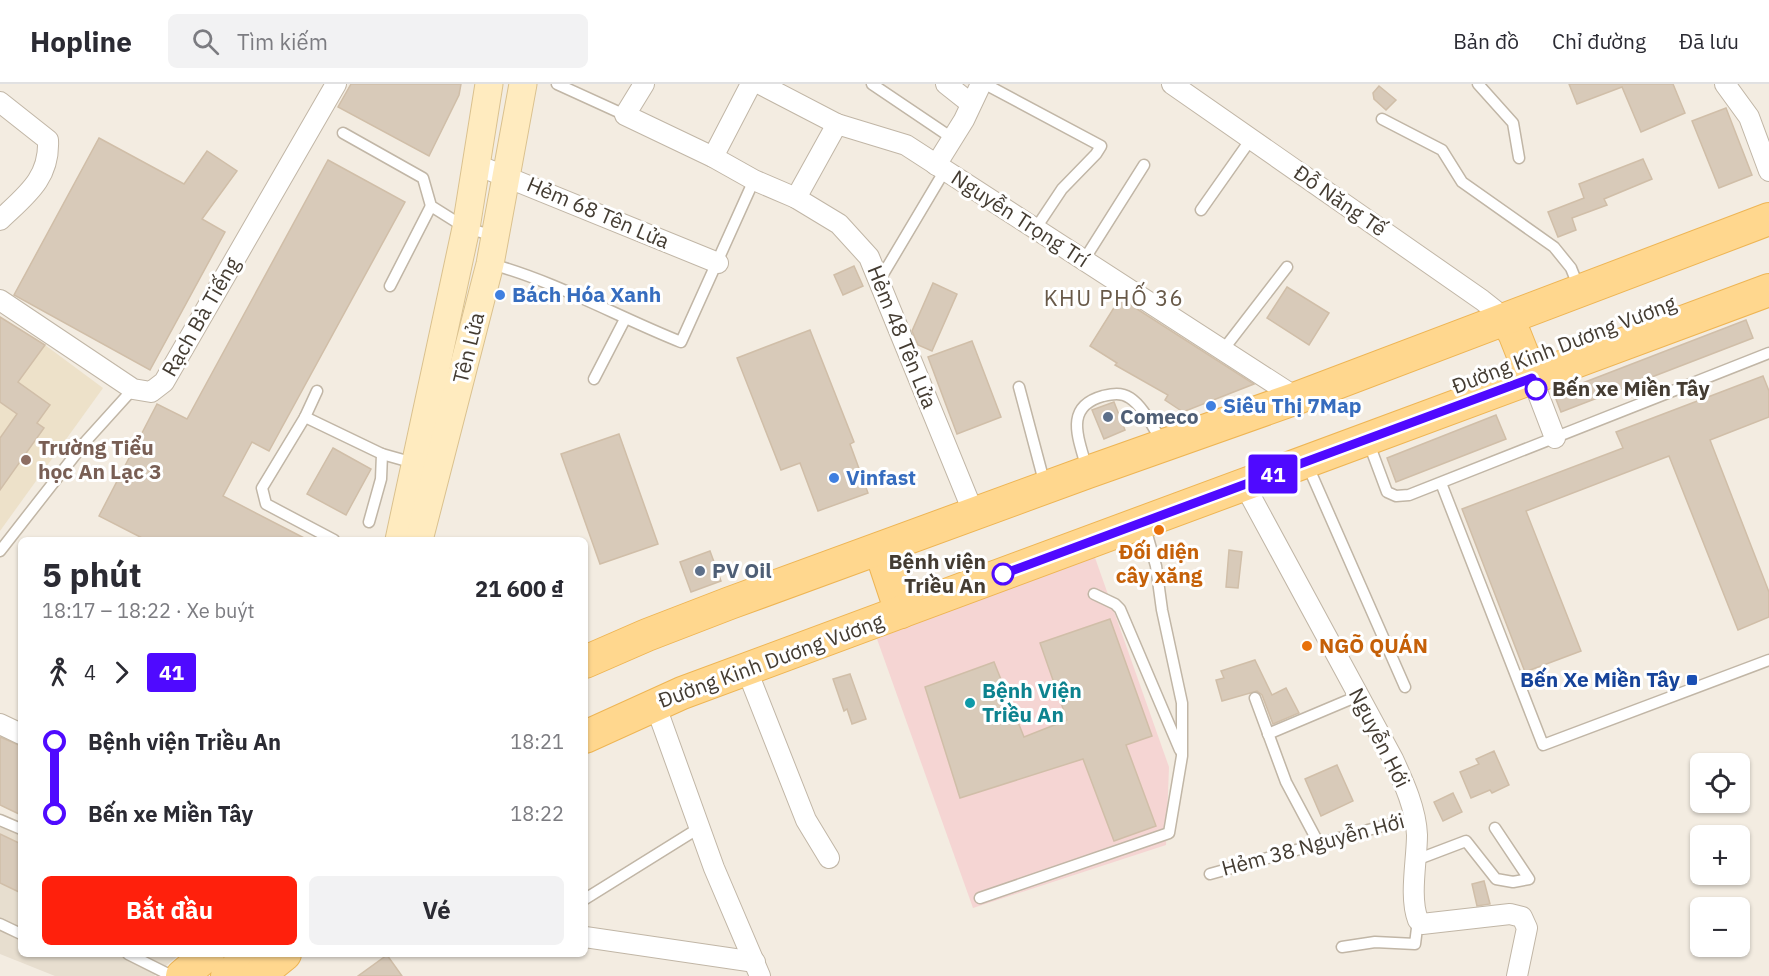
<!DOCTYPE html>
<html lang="vi">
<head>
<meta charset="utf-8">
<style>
  body { margin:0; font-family:"IBM Plex Sans",sans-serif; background:#f2f2f3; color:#2b2b33; height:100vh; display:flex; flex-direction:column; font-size:22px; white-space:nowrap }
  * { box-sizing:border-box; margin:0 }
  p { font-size:20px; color:#7c7c81 }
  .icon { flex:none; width:33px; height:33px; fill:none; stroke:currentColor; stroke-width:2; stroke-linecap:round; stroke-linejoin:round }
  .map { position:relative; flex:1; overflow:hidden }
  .sheet { position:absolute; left:18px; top:453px; width:570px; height:420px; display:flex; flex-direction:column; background:#fff; border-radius:9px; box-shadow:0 2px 4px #0004 }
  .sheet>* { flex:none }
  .badge { padding:0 12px; border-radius:4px; font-size:21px; line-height:39px }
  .fabs { position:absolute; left:1690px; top:669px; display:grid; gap:12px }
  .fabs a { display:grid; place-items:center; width:60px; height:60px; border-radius:9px; background:#fff; box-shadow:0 2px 4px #0004; font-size:30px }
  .map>.badge { position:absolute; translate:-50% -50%; box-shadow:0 0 0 3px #fff }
  .legs { display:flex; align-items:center; gap:9px; height:66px; padding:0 24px; font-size:20px }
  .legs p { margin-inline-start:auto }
  .summary { display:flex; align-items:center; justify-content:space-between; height:102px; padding:0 24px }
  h1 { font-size:33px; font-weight:800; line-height:45px }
  .action { display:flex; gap:12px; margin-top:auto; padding:12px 24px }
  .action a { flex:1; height:69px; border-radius:9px; background:#ff200c; color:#fff; font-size:24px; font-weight:800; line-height:69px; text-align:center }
  .action a+a { background:#f2f2f3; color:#2b2b33 }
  ul { padding:0 24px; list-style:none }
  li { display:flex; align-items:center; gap:21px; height:72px; font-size:22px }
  li i { display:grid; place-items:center; width:9px; height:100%; margin:0 8px; background:currentColor }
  li i::after { content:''; width:15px; height:15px; margin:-8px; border:4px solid; border-radius:50%; background:#fff }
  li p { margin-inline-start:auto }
  li:first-child i { background:linear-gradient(#0000 50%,currentColor 0) }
  li:last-child i { background:linear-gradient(currentColor 50%,#0000 0) }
  header { display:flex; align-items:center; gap:36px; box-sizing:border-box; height:84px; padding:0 30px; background:#fff; border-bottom:2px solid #e1e1e2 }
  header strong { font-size:28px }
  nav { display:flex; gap:33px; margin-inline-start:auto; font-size:21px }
  .search { width:420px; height:54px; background:#f2f2f3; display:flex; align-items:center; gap:15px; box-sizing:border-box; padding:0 21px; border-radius:9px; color:#7c7c81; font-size:22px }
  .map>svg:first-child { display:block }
  .residential { fill:#e7decf }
  .education { fill:#ede1c9 }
  .medical { fill:#f5d5d3 }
  .building { fill:#d8cab9; stroke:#d0bea8; stroke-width:1.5 }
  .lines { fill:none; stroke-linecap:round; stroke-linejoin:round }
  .service-casing { stroke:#c1b6a6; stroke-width:13 }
  .minor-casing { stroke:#c1b6a6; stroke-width:22 }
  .secondary-casing { stroke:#dac18e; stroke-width:29 }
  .primary-casing { stroke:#eeb554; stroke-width:34 }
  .service { stroke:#fff; stroke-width:10 }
  .minor { stroke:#fff; stroke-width:20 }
  .secondary { stroke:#ffebbf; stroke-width:27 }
  .primary { stroke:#ffd78e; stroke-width:32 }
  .line-1-casing { stroke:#fff; stroke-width:14 }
  .line-1 { stroke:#4f0aff; stroke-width:9 }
  .shop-dot { fill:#3f7fe0; stroke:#fff; stroke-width:2 }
  .stop-1-dot { fill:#fff; stroke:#4f0aff; stroke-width:3 }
  .service-dot { fill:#5c6f8a; stroke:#fff; stroke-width:2 }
  .education-dot { fill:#8d6e63; stroke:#fff; stroke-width:2 }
  .food-dot { fill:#e8710a; stroke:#fff; stroke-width:2 }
  .transit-dot { fill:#1a4fb4; stroke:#fff; stroke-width:2 }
  .culture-dot { fill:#0f9aa8; stroke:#fff; stroke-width:2 }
  .labels { text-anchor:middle; stroke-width:6; stroke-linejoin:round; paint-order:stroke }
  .street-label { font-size:21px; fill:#443c32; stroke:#fff }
  .shop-label { font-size:21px; font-weight:bold; fill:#366cbe; stroke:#fff; text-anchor:start }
  .stop-label { font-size:21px; font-weight:bold; fill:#443c32; stroke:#fff; text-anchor:start }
  .service-label { font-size:21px; font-weight:bold; fill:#4e5e75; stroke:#fff; text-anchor:start }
  .education-label { font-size:21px; font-weight:bold; fill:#785e54; stroke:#fff; text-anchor:start }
  .food-label { font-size:21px; font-weight:bold; fill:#c56008; stroke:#fff }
  .transit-label { font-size:21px; font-weight:bold; fill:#164399; stroke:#fff; text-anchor:end }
  .culture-label { font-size:21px; font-weight:bold; fill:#0d838f; stroke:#fff; text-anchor:start }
  .neighbourhood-label { font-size:22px; letter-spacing:1.5px; fill:#685948; stroke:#fff }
</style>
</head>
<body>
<header>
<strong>Hopline</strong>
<div class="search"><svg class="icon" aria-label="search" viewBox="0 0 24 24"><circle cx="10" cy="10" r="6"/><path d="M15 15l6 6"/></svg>Tìm kiếm</div>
<nav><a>Bản đồ</a><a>Chỉ đường</a><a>Đã lưu</a></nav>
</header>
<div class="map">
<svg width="1769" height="892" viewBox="0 0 1769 892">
  <rect width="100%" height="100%" fill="#f3ece1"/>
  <path class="residential" d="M0,732L21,741V870H180L154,892H55L0,870Z"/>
  <path class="education" d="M0,233L45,261L103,304L0,447Z"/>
  <path class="medical" d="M1093,468L1169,683L1166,761L973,824L877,555Z"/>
  <g class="building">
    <path d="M351,0H461L459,11L429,72L338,23Z"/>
    <path d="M1569,0H1673L1685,29L1641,48L1622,3L1577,20Z"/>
    <path d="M1379,2L1396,16L1386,26L1374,15L1373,9Z"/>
    <path d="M1726,24L1752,91L1719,104L1692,37Z"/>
    <path d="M99,54L184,100L207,67L237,87L202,135L225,148L150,286L14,211Z"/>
    <path d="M1643,75L1652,95L1604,115L1607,121L1572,134L1576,146L1558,153L1548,128L1584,114L1579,100Z"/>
    <path d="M328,76L405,118L269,367L252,358L223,412L308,456H146L99,432L157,320L187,335Z"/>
    <path d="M854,182L863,202L843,211L834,191Z"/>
    <path d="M933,199L957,210L932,267L918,261L912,247Z"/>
    <path d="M1287,203L1329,229L1309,261L1267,234Z"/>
    <path d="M1120,214L1254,300L1183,328L1165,316L1168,311L1115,281L1117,279L1090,262Z"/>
    <path d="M0,233L45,261L18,298L50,321L37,339L44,344L0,406V354L17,330L0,318Z"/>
    <path d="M1746,236L1753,254L1561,328L1554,310Z"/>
    <path d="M810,246L854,358L850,360L868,409L818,427L800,379L781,386L737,274Z"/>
    <path d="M972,257L1001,333L957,350L928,273Z"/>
    <path d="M1763,292L1769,307V333L1710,356L1769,508V533L1738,546L1669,372L1526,427L1581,567L1525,588L1462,425L1623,364L1616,348Z"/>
    <path d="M1114,318L1125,346L1104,355L1092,326Z"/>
    <path d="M1496,331L1506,355L1396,398L1387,374Z"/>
    <path d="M619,350L658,460L600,480L561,370Z"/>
    <path d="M333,364L371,385L346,431L307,410Z"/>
    <path d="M1229,466L1242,468L1238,504L1226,503Z"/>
    <path d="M710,467L721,497L691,508L680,478Z"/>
    <path d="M1110,535L1152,652L1126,661L1156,742L1114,757L1083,675L960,714L925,603L994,578L1024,653L1067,636L1040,559Z"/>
    <path d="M1255,576L1272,611L1286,604L1299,629L1273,640L1262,611L1257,607L1222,617L1216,596L1224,594L1221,587Z"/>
    <path d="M850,590L866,635L852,640L847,625L844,627L833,595Z"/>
    <path d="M0,653L21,662V731L0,721Z"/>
    <path d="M1494,667L1509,701L1492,709L1490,706L1471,714L1460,688L1479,680L1476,675Z"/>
    <path d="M1337,681L1353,717L1321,732L1305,695Z"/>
    <path d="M1453,709L1462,728L1443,737L1434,718Z"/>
    <path d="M0,750L21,760V809L0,799Z"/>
    <path d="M1484,797L1490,820L1477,822L1472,800Z"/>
    <path d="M387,871L402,892H358Z"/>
  </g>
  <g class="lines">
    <defs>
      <g id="service">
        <path d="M557,0L625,31"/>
        <path d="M872,0L952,54"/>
        <path d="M985,0L1101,62L1096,70L1062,105L1036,144"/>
        <path d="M1478,0L1513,39L1519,74"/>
        <path d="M1382,35L1442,66L1462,98L1554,163L1571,184L1579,204"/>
        <path d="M343,49L423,94L431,122L466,144L495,152"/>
        <path d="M1201,126L1251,55"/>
        <path d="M1084,176L1144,81"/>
        <path d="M491,180C557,198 618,233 681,258L754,96"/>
        <path d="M879,197L945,86"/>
        <path d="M390,202L431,122"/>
        <path d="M1223,266L1287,183"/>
        <path d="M594,295L625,235"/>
        <path d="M1019,303L1045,401"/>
        <path d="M317,307L305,333L262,404L266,420L334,456"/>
        <path d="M305,333L382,370L381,395L369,438"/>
        <path d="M1368,357L1387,408L1396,412L1409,411L1769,269"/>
        <path d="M382,370L414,379"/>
        <path d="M1307,380L1405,603"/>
        <path d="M1087,385C1079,355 1063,323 1103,312C1112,310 1121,308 1130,314C1144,323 1154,346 1163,359"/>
        <path d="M1441,399L1543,661L1769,576"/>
        <path d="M0,467L86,357L133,305"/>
        <path d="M1094,510L1115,520L1120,525L1180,666"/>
        <path d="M1255,614L1286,698L1319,760"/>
        <path d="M1268,650L1358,612"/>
        <path d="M0,736L21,745"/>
        <path d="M1416,776L1466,757L1496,795L1513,798L1529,795L1495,744"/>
        <path d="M1210,790L1415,733"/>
        <path d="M980,814L1169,749L1182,672V619L1162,526L1156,482L1144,440"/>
        <path d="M585,815L699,744"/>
        <path d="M0,840L21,850"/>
        <path d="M1342,863L1375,858L1415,860L1418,836"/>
        <path d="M128,870L172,892"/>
      </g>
      <g id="minor">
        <path d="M644,0L625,31L713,73L754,96L796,114L839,140L869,173L974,430"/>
        <path d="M760,0L837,40L906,61L1297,314"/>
        <path d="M946,0L970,19"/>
        <path d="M1172,0L1482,216L1506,235"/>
        <path d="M1725,0L1749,33L1769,87"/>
        <path d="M0,18L48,56C50,95 25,112 0,136"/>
        <path d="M713,73L751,0"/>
        <path d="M477,81L718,179"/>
        <path d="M936,81L964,36L981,0"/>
        <path d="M796,114L837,40"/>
        <path d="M0,216L133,305L151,308L164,298L336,0"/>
        <path d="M1532,294L1555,354"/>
        <path d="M1245,402L1393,675C1404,699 1416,725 1417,751C1417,776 1409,813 1418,836L1422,840L1510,830L1522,833L1527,844L1517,892"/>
        <path d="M746,584L806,736L829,774"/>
        <path d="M655,620L714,784L760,892"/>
        <path d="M0,640L21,650"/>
        <path d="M585,853L755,878"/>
      </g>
      <g id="secondary">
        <path d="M399,456L466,144L489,0"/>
        <path d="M419,456L490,180L523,0"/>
      </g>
      <g id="primary">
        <path d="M1506,235L1515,251L1532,294"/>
        <path d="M880,465L901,528"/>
        <path d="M585,578L647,551L730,519L1088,388L1297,314L1769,135"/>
        <path d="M585,653L682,609L1769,206"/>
        <path d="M182,892L208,870"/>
        <path d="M227,892L254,870"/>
        <path d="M258,892L285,870"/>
      </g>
    </defs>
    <use href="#service" class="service-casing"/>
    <use href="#minor" class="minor-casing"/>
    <use href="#secondary" class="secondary-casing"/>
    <use href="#primary" class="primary-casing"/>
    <use href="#service" class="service"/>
    <use href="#minor" class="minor"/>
    <use href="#secondary" class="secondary"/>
    <use href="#primary" class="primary"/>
  </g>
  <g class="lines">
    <defs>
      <path id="line-1" d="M1003,490L1532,294L1536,305"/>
    </defs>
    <use href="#line-1" class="line-1-casing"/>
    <use href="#line-1" class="line-1"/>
  </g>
  <g class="shop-dot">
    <circle cx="500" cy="211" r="6"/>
    <circle cx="1211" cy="322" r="6"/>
    <circle cx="834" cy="394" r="6"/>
  </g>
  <g class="stop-1-dot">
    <circle cx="1536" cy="305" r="10"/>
    <circle cx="1003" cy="490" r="10"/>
  </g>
  <g class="service-dot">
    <circle cx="1108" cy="333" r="6"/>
    <circle cx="700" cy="487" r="6"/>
  </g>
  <circle class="education-dot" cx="26" cy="376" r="6"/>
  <g class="food-dot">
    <circle cx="1159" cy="446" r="6"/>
    <circle cx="1307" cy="562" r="6"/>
  </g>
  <rect class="transit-dot" x="1686" y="590" width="12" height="12" rx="3"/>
  <circle class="culture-dot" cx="970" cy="619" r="6"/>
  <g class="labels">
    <g class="street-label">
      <text transform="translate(1340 117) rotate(35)" y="7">Đỗ Năng Tế</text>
      <text transform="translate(598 129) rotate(23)" y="7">Hẻm 68 Tên Lửa</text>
      <text transform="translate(1020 135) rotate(33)" y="7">Nguyễn Trọng Trí</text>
      <text transform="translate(201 233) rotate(-60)" y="7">Rạch Bà Tiếng</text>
      <text transform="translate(902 253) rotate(68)" y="7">Hẻm 48 Tên Lửa</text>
      <text transform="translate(1564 261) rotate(-21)" y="7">Đường Kinh Dương Vương</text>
      <text transform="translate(469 264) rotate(-76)" y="7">Tên Lửa</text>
      <text transform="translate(771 577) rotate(-20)" y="7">Đường Kinh Dương Vương</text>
      <text transform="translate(1379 654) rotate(63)" y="7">Nguyễn Hới</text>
      <text transform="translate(1313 761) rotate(-15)" y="7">Hẻm 38 Nguyễn Hới</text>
    </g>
    <g class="shop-label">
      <text x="512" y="218">Bách Hóa Xanh</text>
      <text x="1223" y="329">Siêu Thị 7Map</text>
      <text x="846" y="401">Vinfast</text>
    </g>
    <g class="stop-label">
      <text x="1552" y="312">Bến xe Miền Tây</text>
      <text x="986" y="485" text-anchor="end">Bệnh viện<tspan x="986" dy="24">Triều An</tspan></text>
    </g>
    <g class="service-label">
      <text x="1120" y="340">Comeco</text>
      <text x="712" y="494">PV Oil</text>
    </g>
    <g class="education-label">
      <text x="38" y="371">Trường Tiểu<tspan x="38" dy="24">học An Lạc 3</tspan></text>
    </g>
    <g class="food-label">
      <text x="1159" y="475">Đối diện<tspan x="1159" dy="24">cây xăng</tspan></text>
      <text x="1319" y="569" text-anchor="start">NGÕ QUÁN</text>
    </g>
    <g class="transit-label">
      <text x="1680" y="603">Bến Xe Miền Tây</text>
    </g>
    <g class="culture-label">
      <text x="982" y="614">Bệnh Viện<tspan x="982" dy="24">Triều An</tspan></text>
    </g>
    <g class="neighbourhood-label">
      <text x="1114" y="222">KHU PHỐ 36</text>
    </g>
  </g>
</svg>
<div class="fabs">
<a><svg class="icon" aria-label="locate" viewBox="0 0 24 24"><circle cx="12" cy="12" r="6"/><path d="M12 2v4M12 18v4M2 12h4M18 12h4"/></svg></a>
<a>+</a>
<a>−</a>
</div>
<b class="badge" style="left:1273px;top:390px;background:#4f0aff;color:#fff">41</b>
<section class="sheet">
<div class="summary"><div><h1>5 phút</h1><p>18:17 – 18:22 · Xe buýt</p></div><b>21 600 ₫</b></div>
<div class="legs"><svg class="icon" aria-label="walk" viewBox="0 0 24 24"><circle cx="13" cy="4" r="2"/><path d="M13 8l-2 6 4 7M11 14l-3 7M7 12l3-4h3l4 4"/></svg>4<svg class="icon" aria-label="forward" viewBox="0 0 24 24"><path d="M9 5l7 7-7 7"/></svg><b class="badge" style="background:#4f0aff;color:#fff">41</b></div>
<ul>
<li><i style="color:#4f0aff"></i><b>Bệnh viện Triều An</b><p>18:21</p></li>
<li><i style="color:#4f0aff"></i><b>Bến xe Miền Tây</b><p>18:22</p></li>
</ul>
<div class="action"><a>Bắt đầu</a><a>Vé</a></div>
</section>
</div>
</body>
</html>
